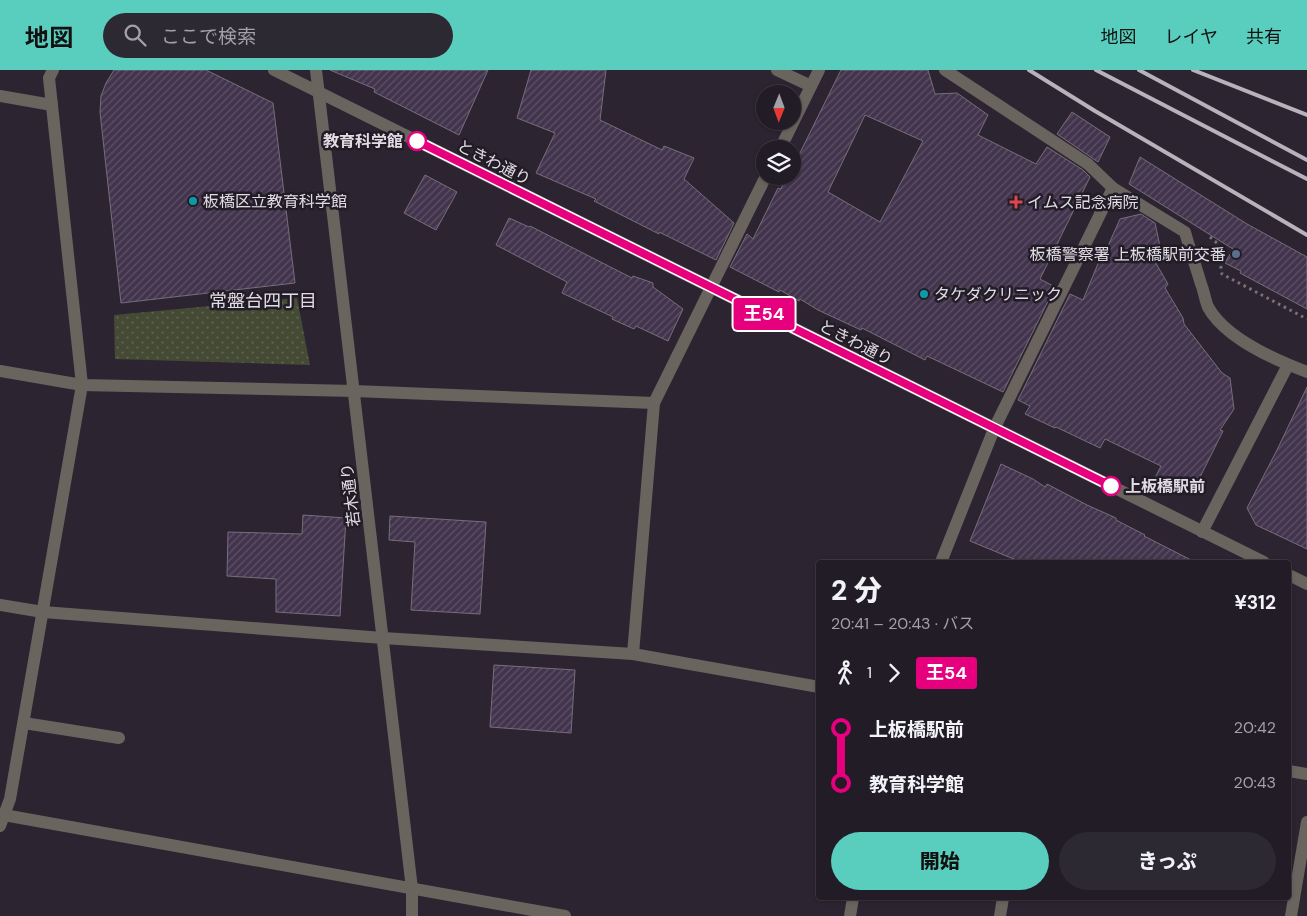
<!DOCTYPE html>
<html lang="ja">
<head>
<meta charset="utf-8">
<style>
  body { margin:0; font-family:"DM Sans","Noto Sans JP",sans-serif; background:#2d2932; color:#f1f3f6; height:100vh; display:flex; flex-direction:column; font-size:19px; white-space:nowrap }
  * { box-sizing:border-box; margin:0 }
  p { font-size:16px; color:#a2a1a7 }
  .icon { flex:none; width:28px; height:28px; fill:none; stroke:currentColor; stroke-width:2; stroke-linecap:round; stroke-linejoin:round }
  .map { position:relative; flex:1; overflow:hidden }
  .sheet { position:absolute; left:816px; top:490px; width:475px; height:340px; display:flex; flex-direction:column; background:#211c25; border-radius:5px; box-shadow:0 1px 4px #0004,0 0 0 1px #3e3a42 }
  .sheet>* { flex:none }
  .badge { padding:0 10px; border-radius:4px; font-size:18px; line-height:32px }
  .needle { width:32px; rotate:181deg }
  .buttons { position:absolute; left:756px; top:15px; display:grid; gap:10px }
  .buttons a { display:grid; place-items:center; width:45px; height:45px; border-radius:50%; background:#211c25; box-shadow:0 1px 4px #0004,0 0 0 1px #3e3a42; font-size:25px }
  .map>.badge { position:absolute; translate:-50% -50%; box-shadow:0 0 0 2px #fff }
  .legs { display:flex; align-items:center; gap:8px; height:55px; padding:0 15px; font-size:16px }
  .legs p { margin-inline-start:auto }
  .headline { display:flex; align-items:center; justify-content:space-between; height:85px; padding:0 15px }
  h1 { font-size:28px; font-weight:800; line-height:38px }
  .primary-button { display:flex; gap:10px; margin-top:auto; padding:10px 15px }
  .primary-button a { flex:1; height:58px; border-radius:30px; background:#59cebf; color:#111; font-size:20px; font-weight:800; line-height:58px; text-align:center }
  .primary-button a+a { background:#2d2932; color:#f1f3f6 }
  ul { padding:0 15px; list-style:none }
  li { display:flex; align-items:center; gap:18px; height:55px; font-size:19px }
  li i { display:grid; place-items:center; width:8px; height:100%; margin:0 6px; background:currentColor }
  li i::after { content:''; width:12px; height:12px; margin:-6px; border:4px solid; border-radius:50%; background:#211c25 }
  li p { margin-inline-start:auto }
  li:first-child i { background:linear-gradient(#0000 50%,currentColor 0) }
  li:last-child i { background:linear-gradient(currentColor 50%,#0000 0) }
  header { display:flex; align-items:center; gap:30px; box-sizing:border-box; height:70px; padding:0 25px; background:#59cebf; color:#111 }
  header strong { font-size:24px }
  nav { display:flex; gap:28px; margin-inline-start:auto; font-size:18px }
  .search { width:350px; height:45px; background:#2d2932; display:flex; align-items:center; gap:12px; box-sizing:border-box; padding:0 18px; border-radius:28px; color:#a2a1a7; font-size:19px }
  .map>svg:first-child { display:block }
  .park { fill:url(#park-dots) }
  .building { fill:url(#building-hatch); stroke:#766e7c; fill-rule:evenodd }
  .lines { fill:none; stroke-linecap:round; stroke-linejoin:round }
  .path { stroke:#79737d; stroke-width:3; stroke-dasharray:2.5 4; stroke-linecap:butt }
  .minor { stroke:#6a645f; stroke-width:12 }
  .rail { stroke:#b8b2bb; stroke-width:4 }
  .line-1-casing { stroke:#fff; stroke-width:11 }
  .line-1 { stroke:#e6007e; stroke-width:8 }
  .stop-1-dot { fill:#fff; stroke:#e6007e; stroke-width:2.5 }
  .culture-dot { fill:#0f9aa8; stroke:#221c27; stroke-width:2 }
  .health-dot { fill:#e0444e; stroke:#221c27; stroke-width:2 }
  .service-dot { fill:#5c6f8a; stroke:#221c27; stroke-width:2 }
  .labels { text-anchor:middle; stroke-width:5; stroke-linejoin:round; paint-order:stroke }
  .stop-label { font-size:16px; font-weight:bold; fill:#e1dce4; stroke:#221c27; text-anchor:end }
  .street-label { font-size:16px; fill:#e1dce4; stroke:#221c27 }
  .poi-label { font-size:16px; fill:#e1dce4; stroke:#221c27; text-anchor:start }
  .neighbourhood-label { font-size:18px; fill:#e1dce4; stroke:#221c27 }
</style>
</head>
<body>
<header>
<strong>地図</strong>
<div class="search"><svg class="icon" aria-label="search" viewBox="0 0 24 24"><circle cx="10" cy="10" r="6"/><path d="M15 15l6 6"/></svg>ここで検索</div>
<nav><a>地図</a><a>レイヤ</a><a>共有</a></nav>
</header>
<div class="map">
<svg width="1307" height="846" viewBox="0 0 1307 846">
  <defs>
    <pattern id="park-dots" width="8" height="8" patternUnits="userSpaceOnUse" patternTransform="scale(1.25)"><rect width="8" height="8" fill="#454a35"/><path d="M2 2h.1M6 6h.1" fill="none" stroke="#606452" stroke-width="1.8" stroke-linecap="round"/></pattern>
    <pattern id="building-hatch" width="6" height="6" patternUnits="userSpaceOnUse" patternTransform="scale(1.25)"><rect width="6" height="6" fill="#43344d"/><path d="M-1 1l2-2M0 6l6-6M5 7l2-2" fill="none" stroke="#5e5166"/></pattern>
  </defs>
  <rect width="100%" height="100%" fill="#2c2531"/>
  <path class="park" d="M297,228L310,295L115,289L114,245Z"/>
  <g class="building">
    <path d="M114,0H206L273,33L295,213L121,233L100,42L101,26L106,13Z"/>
    <path d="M330,0H488L459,65L374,22L375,19Z"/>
    <path d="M531,0H606L600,50L662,80L664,76L694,88L684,109L734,153L716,190L659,162V164L594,131L596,129L536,103L555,63L517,48Z"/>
    <path d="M841,0H928L935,24L957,23L988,45L978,65L1036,94L1047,77L1083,100L1090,107L1040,209L1055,217L1003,322L927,286L925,290L862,258L861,260L818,240L800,229L799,231L780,220L779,222L730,197L747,164L753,169L778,118L781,119L786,106H792V99ZM865,45L923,71L880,152L828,122Z"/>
    <path d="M1072,42L1110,67L1098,92L1057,64Z"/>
    <path d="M1140,87L1247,154L1307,187V239L1240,203L1241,201L1225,193L1233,179L1129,114Z"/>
    <path d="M425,105L457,122L436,160L404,143Z"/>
    <path d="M1141,144L1155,153L1161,181L1154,190L1168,214L1165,218L1183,248L1184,254L1222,303L1230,308L1234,339L1220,360L1223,361L1195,417L1172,424L1152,414L1161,396L1105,369L1100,378L1056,357L1055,358L1025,344L1030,336L1018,330L1070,224L1083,230L1102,184L1104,185L1120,149Z"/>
    <path d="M509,148L529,157L530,156L632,208L633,206L653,213V217L683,239L668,271L636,256L634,259L612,249L613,247L562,223L567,212L496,175Z"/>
    <path d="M1307,317V479L1256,455L1247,438L1277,380Z"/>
    <path d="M1001,394L1033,409L1045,417L1047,414L1087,435L1116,448V450L1145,465L1144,466L1195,492H1021L970,471Z"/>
    <path d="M303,445L346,448L340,546L276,542V509L227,506L228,462L302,464Z"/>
    <path d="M390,446L486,452L480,544L411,540L415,472L389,470Z"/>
    <path d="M494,595L575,600L571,663L490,657Z"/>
  </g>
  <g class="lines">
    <path class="path" d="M1210,167L1217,173L1222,204L1307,249"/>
    <g class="minor">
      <path d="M274,0L1264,492"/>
      <path d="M316,0L412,819V846"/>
      <path d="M777,0L811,16"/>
      <path d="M945,0L1088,94L1113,118L1185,162C1190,180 1196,197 1201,214C1204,221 1205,230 1208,237C1225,268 1275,290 1307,302"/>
      <path d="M0,26L52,35"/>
      <path d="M780,79L819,0"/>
      <path d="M0,301L82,315L354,321L654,333"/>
      <path d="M1202,462L1288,295"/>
      <path d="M941,492L994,359L1113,118"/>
      <path d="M1289,505L1307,514"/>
      <path d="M0,535L43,542L383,568L633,584L819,617"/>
      <path d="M633,584L654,333L766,106"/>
      <path d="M24,653L119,668"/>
      <path d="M1289,701L1307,704"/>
      <path d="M4,745L565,846"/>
      <path d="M0,756L10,729L82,315L49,8L53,0"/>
      <path d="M850,846L853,828"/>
      <path d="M1000,846L1003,828"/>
      <path d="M1291,846L1307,752"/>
    </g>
    <g class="rail">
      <path d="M1029,0L1095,41L1307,165"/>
      <path d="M1096,0L1307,109"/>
      <path d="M1139,0L1307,90"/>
      <path d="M1193,0L1307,45"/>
    </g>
  </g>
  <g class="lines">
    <defs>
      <path id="line-1" d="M417,71L1111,416"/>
    </defs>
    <use href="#line-1" class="line-1-casing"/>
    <use href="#line-1" class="line-1"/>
  </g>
  <g class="stop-1-dot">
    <circle cx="417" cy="71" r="9"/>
    <circle cx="1111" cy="416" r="9"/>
  </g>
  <g class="culture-dot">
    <circle cx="193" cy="131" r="5"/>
    <circle cx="924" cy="224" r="5"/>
  </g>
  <path class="health-dot" d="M1013.5 124.5h5v5h5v5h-5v5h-5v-5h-5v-5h5z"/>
  <circle class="service-dot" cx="1236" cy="184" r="5"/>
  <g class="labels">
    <g class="stop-label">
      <text x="403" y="77">教育科学館</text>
      <text x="1125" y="422" text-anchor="start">上板橋駅前</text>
    </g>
    <g class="street-label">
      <text transform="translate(494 92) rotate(27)" y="6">ときわ通り</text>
      <text transform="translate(856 272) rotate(27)" y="6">ときわ通り</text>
      <text transform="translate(350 425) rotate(-97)" y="6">若木通り</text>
    </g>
    <g class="poi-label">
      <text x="203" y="137">板橋区立教育科学館</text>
      <text x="1027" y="138">イムス記念病院</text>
      <text x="1226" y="190" text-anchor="end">板橋警察署 上板橋駅前交番</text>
      <text x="934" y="230">タケダクリニック</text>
    </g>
    <g class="neighbourhood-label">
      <text x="263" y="237">常盤台四丁目</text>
    </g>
  </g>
</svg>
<div class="buttons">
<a><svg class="needle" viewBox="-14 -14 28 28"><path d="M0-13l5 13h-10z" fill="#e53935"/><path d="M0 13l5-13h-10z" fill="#a2a1a7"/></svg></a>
<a><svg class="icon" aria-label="layers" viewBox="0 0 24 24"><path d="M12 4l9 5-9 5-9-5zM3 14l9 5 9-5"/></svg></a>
</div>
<b class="badge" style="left:764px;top:244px;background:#e6007e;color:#fff">王54</b>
<section class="sheet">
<div class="headline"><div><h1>2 分</h1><p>20:41 – 20:43 · バス</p></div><b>¥312</b></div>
<div class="legs"><svg class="icon" aria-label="walk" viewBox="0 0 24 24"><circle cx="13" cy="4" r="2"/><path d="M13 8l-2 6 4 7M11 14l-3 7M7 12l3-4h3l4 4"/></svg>1<svg class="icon" aria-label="forward" viewBox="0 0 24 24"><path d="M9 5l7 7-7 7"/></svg><b class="badge" style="background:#e6007e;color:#fff">王54</b></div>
<ul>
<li><i style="color:#e6007e"></i><b>上板橋駅前</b><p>20:42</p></li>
<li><i style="color:#e6007e"></i><b>教育科学館</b><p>20:43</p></li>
</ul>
<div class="primary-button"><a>開始</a><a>きっぷ</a></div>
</section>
</div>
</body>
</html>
